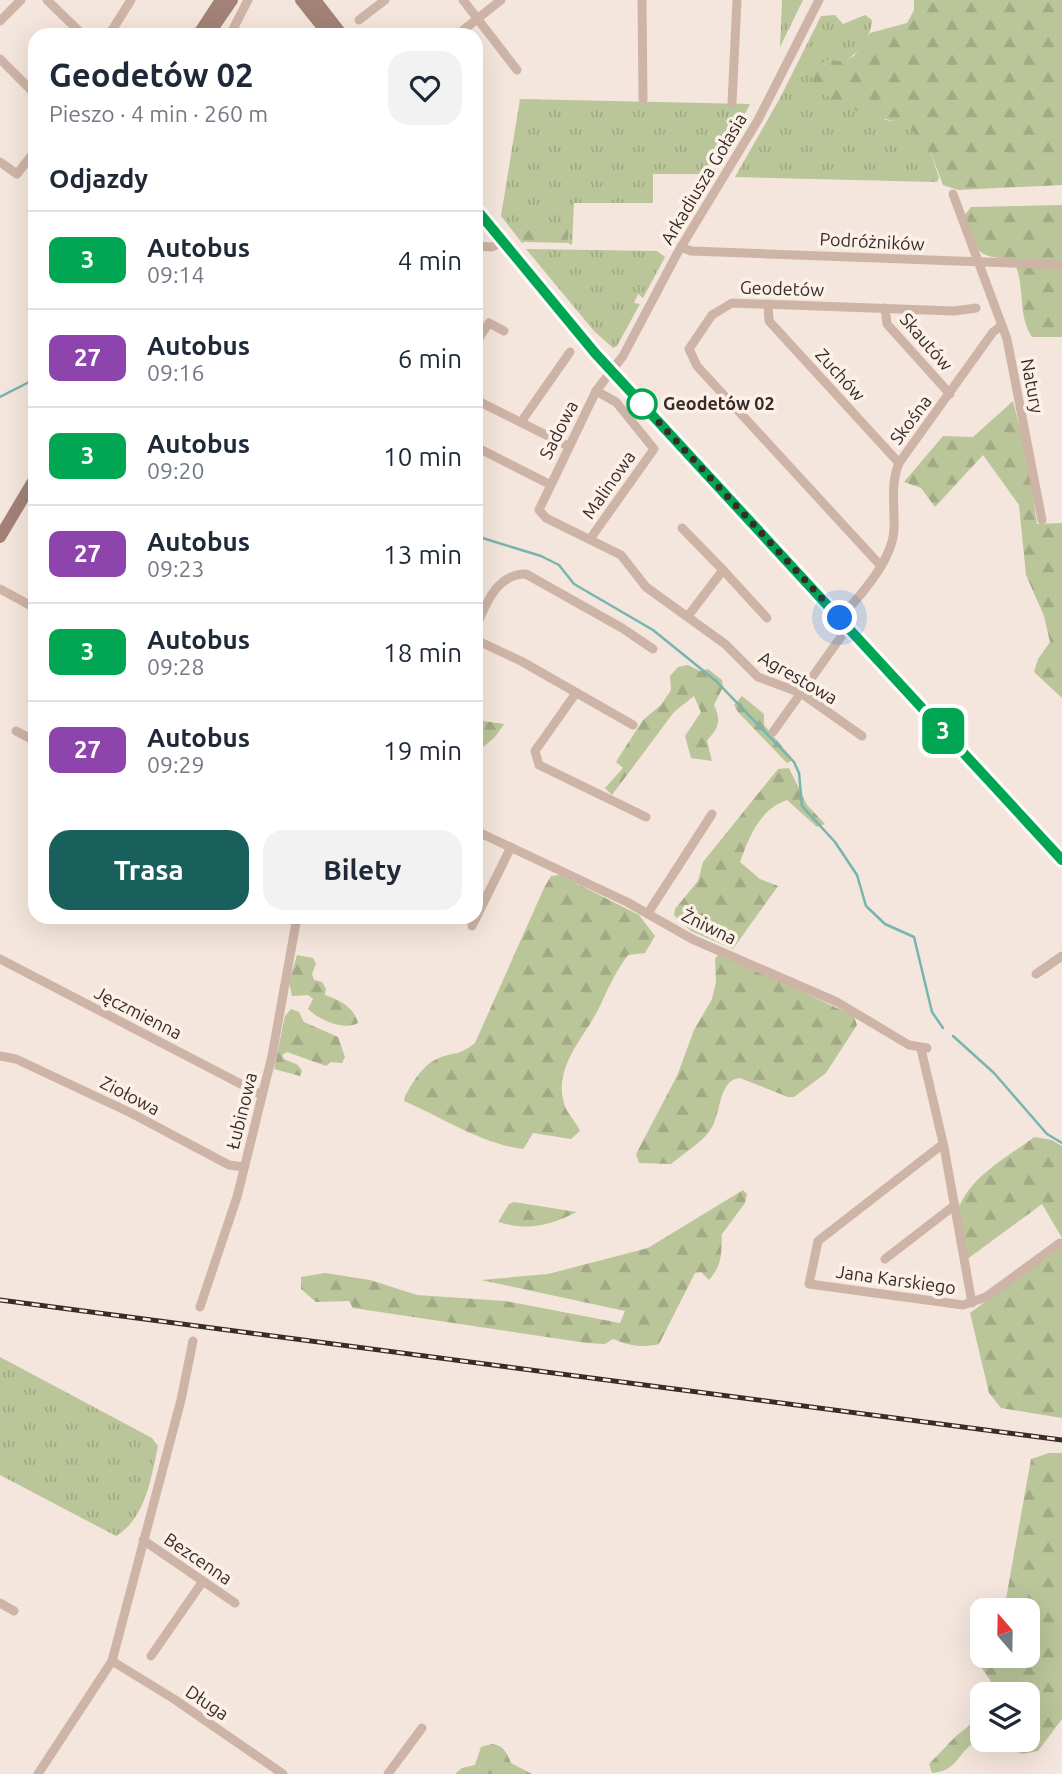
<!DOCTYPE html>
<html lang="pl">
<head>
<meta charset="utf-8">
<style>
  body { margin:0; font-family:Ubuntu,sans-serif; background:#f2f2f3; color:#1f2937; height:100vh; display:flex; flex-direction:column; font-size:26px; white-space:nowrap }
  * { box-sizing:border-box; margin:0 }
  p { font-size:23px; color:#747a83 }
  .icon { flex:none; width:38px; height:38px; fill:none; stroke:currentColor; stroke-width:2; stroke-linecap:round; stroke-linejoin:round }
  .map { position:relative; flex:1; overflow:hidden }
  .sheet { position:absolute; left:28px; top:28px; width:455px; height:896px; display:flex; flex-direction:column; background:#fff; border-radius:21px; box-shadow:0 7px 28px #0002 }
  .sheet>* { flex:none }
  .badge { padding:0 14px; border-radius:10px; font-size:24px; line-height:46px }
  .needle { width:46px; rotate:340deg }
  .fabs { position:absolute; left:970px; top:1598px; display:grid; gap:14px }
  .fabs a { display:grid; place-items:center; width:70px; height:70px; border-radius:14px; background:#fff; box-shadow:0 7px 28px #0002; font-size:35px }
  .you { position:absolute; width:35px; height:35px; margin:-18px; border:5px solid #fff; border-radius:50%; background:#1a73e8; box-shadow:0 0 0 10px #1a73e833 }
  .map>.badge { position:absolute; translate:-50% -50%; box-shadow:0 0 0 4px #fff }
  h2 { padding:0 21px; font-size:26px; line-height:63px }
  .round { display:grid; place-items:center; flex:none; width:74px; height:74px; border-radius:21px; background:#f2f2f3 }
  .overview { display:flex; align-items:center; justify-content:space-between; height:119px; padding:0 21px }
  h1 { font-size:33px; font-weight:700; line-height:52px }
  .action { display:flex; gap:14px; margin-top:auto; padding:14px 21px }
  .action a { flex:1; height:80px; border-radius:21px; background:#195f5b; color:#fff; font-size:28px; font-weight:700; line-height:80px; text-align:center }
  .action a+a { background:#f2f2f3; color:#1f2937 }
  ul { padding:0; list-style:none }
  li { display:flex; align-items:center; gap:21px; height:98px; padding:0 21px; border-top:2px solid #e0e1e3 }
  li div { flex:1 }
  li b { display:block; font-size:26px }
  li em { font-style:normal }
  li .badge { min-width:77px; font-weight:700; text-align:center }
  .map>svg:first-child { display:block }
  .grass { fill:url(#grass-tufts) }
  .forest { fill:url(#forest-firs) }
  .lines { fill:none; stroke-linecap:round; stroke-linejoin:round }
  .stream { stroke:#78b4b0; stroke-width:2.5 }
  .street { stroke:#ceb4a6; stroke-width:9 }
  .secondary { stroke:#a28277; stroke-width:12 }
  .rail-casing { stroke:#392b28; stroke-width:5 }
  .rail { stroke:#fbf1e8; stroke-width:2.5; stroke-dasharray:8; stroke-linecap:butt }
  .line-casing { stroke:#fff; stroke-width:16 }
  .line { stroke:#00a651; stroke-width:10 }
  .walk { stroke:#392b28; stroke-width:7; stroke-dasharray:0 12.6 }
  .stop-dot { fill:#fff; stroke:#00a651; stroke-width:3.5 }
  .labels { text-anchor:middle; stroke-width:7; stroke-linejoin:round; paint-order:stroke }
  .street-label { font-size:18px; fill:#392b28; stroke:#fbf1e8 }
  .stop-label { font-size:18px; font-weight:bold; fill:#392b28; stroke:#fbf1e8; text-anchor:start }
</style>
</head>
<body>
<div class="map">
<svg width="1062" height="1774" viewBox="0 0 1062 1774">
  <defs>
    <pattern id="grass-tufts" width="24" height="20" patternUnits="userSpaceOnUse" patternTransform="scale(1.75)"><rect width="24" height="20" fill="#bbc59a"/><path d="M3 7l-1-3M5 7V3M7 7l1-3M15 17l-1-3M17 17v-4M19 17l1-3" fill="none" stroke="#a2a985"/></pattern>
    <pattern id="forest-firs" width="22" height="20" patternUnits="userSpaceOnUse" patternTransform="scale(1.75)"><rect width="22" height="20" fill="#bbc59a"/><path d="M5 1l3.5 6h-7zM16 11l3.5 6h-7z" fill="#a2a985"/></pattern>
  </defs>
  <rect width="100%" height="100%" fill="#f4e6dc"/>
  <g class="grass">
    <path d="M782,0H803L780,47Z"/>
    <path d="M835,15L843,24L865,15L872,20C871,38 858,54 842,63L829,59L885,120L906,122L931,153L939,178L937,182L735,177L780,98L821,16Z"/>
    <path d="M520,99L750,104L713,174H653V203H574L572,245L568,243L569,229L539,226L520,238L525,242L522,243L501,216Z"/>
    <path d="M526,249L657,251L665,257L643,298L638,294L634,303L640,304L617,346L613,348L594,331Z"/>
    <path d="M0,1357L152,1438L158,1446C151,1478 146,1518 116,1536L0,1475Z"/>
  </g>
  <g class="forest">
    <path d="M914,0H1062V185L958,190L943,185L931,153L906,123C874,118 833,107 812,82L820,64L829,59L842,62L854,56L870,33L907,23L914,10Z"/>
    <path d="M1062,205V337H1032C1016,313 1027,282 1012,259C973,257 978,251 964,216L971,207Z"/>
    <path d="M539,226L569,228L568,243L525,242L520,238L521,233Z"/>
    <path d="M1013,401L1028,461L1037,524L1062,523V698L1034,672L1038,659L1050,642L1044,616L1026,575L1019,505L983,455L935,507L921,488L904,482L943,436L973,437Z"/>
    <path d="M688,665L700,671L708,669L722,680L723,687L714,705C722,722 718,727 707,741L712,761L691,758L685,736L701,712L694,696L674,712L612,795L605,788L623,768L616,762L619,757L643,720L661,705L671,690L670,676L678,667Z"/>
    <path d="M742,696L764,714V725L791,757V761L787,763L782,758L738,712L734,705Z"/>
    <path d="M476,720L504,724L495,737L476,753Z"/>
    <path d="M789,768L807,805L825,824L817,827L787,800C760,809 749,837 740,862L760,879L778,886L733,949L691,931L674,915L675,909L698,881L703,862L778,769Z"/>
    <path d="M560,875L639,915L655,936L645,953L628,955C615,972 608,989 599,1008C585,1037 553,1067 564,1103C566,1113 576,1121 580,1131L571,1139L533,1133L523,1149C479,1143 444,1118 404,1101L405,1096C414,1081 422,1065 439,1058C456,1051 457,1057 475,1043L544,888L551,876Z"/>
    <path d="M719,953L854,1016L857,1025L826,1073L794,1097H788L740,1078C717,1080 722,1116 709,1132C700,1143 682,1155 671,1164L639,1163L636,1154L677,1076L694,1030L712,999L716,982L715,959Z"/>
    <path d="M297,955L313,958L316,964L312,974L314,980L322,982L326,989L325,995C340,1000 354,1007 358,1023C344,1031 319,1020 308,1009L313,999L308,995L292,996L289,982Z"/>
    <path d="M291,1009L299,1012L304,1022L338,1037L345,1057L342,1063L331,1062L326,1066L287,1052L282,1055L284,1059L298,1065L302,1071L300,1076L274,1069L285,1016Z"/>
    <path d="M1034,1137L1052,1140L1062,1146V1238L1042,1204L966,1260C963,1249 956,1234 956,1223C958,1182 1006,1159 1034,1137Z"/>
    <path d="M743,1190L747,1194L745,1203L722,1234C721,1254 723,1264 709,1280L701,1272L695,1273L659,1344C642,1348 630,1346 613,1339L605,1344L587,1343L353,1308L349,1301L316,1302L301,1289V1277L325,1273L370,1280L417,1295L505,1301L620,1323L625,1311L481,1280L548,1274L648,1248Z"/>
    <path d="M514,1202L577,1212C547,1226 530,1231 498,1222L509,1204Z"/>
    <path d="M1062,1245V1418L1001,1408L989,1393L970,1313Z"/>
    <path d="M1049,1453H1062V1719L1038,1751L1023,1754L985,1740H1027V1694H994C993,1668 964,1668 982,1633V1656H1027V1610H1004L1031,1459Z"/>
    <path d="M982,1716V1740C957,1746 962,1771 932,1773L929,1764L957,1735Z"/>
    <path d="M492,1744C504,1745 507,1754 511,1763L532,1774H455L462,1768L475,1765L481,1747Z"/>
  </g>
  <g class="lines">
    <g class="stream">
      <path d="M0,397L35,379"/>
      <path d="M476,536L541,556L559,565L574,584L653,630L716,681L794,762L799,773L802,806L835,842L857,875L866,906L885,924L914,937L932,1012L943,1028"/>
      <path d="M953,1036L994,1073L1047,1134L1062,1143"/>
    </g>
    <g class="street">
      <path d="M47,0L83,35"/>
      <path d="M463,0L517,70"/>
      <path d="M642,0L643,99"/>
      <path d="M819,0L758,120L678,252L623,356L596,391L539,510L546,518L621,555L646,587L725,644L758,677L801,693L862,736"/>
      <path d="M359,20L385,0"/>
      <path d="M0,21L21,0"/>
      <path d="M109,35L131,0"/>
      <path d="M230,35L248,0"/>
      <path d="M457,35L501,0"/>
      <path d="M0,59L35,94"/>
      <path d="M732,103L737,0"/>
      <path d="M0,162L17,174L35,151"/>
      <path d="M953,194L1007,339L1042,520"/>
      <path d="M476,246L492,247L503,242"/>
      <path d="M681,247L691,251L1062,265"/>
      <path d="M768,304L769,321L899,463"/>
      <path d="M885,308L887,324L950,394"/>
      <path d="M476,342L489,323L504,331"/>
      <path d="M476,400L568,446"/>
      <path d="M521,422L570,352"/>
      <path d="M476,447L549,484"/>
      <path d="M682,528L723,570L688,616"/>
      <path d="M590,539L654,449L616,402L596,391"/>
      <path d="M880,565L697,366L689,349L712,315L732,303L954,311L976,308"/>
      <path d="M723,570L767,618"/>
      <path d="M0,589L35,608"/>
      <path d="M840,618C860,596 893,560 894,529C895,506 890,485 899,463L993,332L1001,326"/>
      <path d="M476,627C486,603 497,574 526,574L622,628L653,649"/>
      <path d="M476,640L521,661L633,725"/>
      <path d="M576,693L535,751L539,765L646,817"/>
      <path d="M16,731L35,741"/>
      <path d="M773,732L848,627"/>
      <path d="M476,831L627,902L692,939L837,1002L909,1045L927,1048"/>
      <path d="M648,913L712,814"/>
      <path d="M472,926L511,847"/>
      <path d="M0,959L262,1095"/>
      <path d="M1036,974L1062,956"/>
      <path d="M921,1049L944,1147L972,1303"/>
      <path d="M0,1056L16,1059L131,1113L229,1165L244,1167"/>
      <path d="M943,1144L818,1241L809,1284L963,1305L986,1297L1060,1243"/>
      <path d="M885,1259L955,1205"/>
      <path d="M200,1307L237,1197L272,1056L297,917"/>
      <path d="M143,1540L235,1603"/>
      <path d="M0,1603L14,1611"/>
      <path d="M151,1656L203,1581"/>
      <path d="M112,1661L174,1699L283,1774"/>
      <path d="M38,1774L112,1661L181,1400L193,1341"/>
      <path d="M388,1774L422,1728"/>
    </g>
    <g class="secondary">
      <path d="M301,0L329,35"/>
      <path d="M315,0L342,35"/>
      <path d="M198,35L221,0"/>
      <path d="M208,35L232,0"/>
      <path d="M476,209L595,353L1062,859"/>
      <path d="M0,537L35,478"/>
    </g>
    <defs>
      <path id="rail" d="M0,1300L1062,1440"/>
    </defs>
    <use href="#rail" class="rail-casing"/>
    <use href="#rail" class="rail"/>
  </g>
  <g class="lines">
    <defs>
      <path id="line" d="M476,209L595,353L1062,860"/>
    </defs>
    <use href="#line" class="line-casing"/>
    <use href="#line" class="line"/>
    <path class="walk" d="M642,404L840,618"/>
  </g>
  <circle class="stop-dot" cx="642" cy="404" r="14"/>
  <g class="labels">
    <g class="street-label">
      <text transform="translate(704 179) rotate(-59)" y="6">Arkadiusza Gołasia</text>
      <text transform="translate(872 242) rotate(3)" y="6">Podróżników</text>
      <text transform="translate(782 289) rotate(2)" y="6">Geodetów</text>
      <text transform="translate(926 342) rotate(49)" y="6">Skautów</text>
      <text transform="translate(840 375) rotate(48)" y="6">Zuchów</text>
      <text transform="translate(1032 386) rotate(79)" y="6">Natury</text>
      <text transform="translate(911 420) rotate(-53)" y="6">Skośna</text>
      <text transform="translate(559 430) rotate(-63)" y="6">Sadowa</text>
      <text transform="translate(609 485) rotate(-55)" y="6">Malinowa</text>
      <text transform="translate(798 678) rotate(30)" y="6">Agrestowa</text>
      <text transform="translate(709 927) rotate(26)" y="6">Żniwna</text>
      <text transform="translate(138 1013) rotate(27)" y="6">Jęczmienna</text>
      <text transform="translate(130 1096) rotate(27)" y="6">Ziołowa</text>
      <text transform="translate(242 1111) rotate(-76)" y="6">Łubinowa</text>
      <text transform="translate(896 1280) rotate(8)" y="6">Jana Karskiego</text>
      <text transform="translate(198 1559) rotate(34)" y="6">Bezcenna</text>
      <text transform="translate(207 1703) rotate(34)" y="6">Długa</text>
    </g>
    <g class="stop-label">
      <text x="663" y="410">Geodetów 02</text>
    </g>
  </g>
</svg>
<div class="fabs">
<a><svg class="needle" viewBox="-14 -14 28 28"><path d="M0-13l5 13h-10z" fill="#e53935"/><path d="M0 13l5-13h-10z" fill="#747a83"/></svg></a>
<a><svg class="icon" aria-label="layers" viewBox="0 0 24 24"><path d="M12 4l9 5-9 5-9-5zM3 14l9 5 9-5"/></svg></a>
</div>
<div class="you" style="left:840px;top:618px"></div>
<b class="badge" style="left:943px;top:731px;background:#00a651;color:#fff">3</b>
<section class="sheet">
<div class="overview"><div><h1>Geodetów 02</h1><p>Pieszo · 4 min · 260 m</p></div><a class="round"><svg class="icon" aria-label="heart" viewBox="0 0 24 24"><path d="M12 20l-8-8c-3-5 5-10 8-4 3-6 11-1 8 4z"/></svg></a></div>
<h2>Odjazdy</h2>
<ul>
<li><span class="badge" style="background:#00a651;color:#fff">3</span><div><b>Autobus</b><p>09:14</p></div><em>4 min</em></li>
<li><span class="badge" style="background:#8e44ad;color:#fff">27</span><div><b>Autobus</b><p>09:16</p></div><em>6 min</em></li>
<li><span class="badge" style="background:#00a651;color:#fff">3</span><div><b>Autobus</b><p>09:20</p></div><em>10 min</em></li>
<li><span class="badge" style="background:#8e44ad;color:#fff">27</span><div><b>Autobus</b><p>09:23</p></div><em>13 min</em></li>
<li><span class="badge" style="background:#00a651;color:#fff">3</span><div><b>Autobus</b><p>09:28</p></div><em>18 min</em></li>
<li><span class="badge" style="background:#8e44ad;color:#fff">27</span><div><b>Autobus</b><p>09:29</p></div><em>19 min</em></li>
</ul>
<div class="action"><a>Trasa</a><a>Bilety</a></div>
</section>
</div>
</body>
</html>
